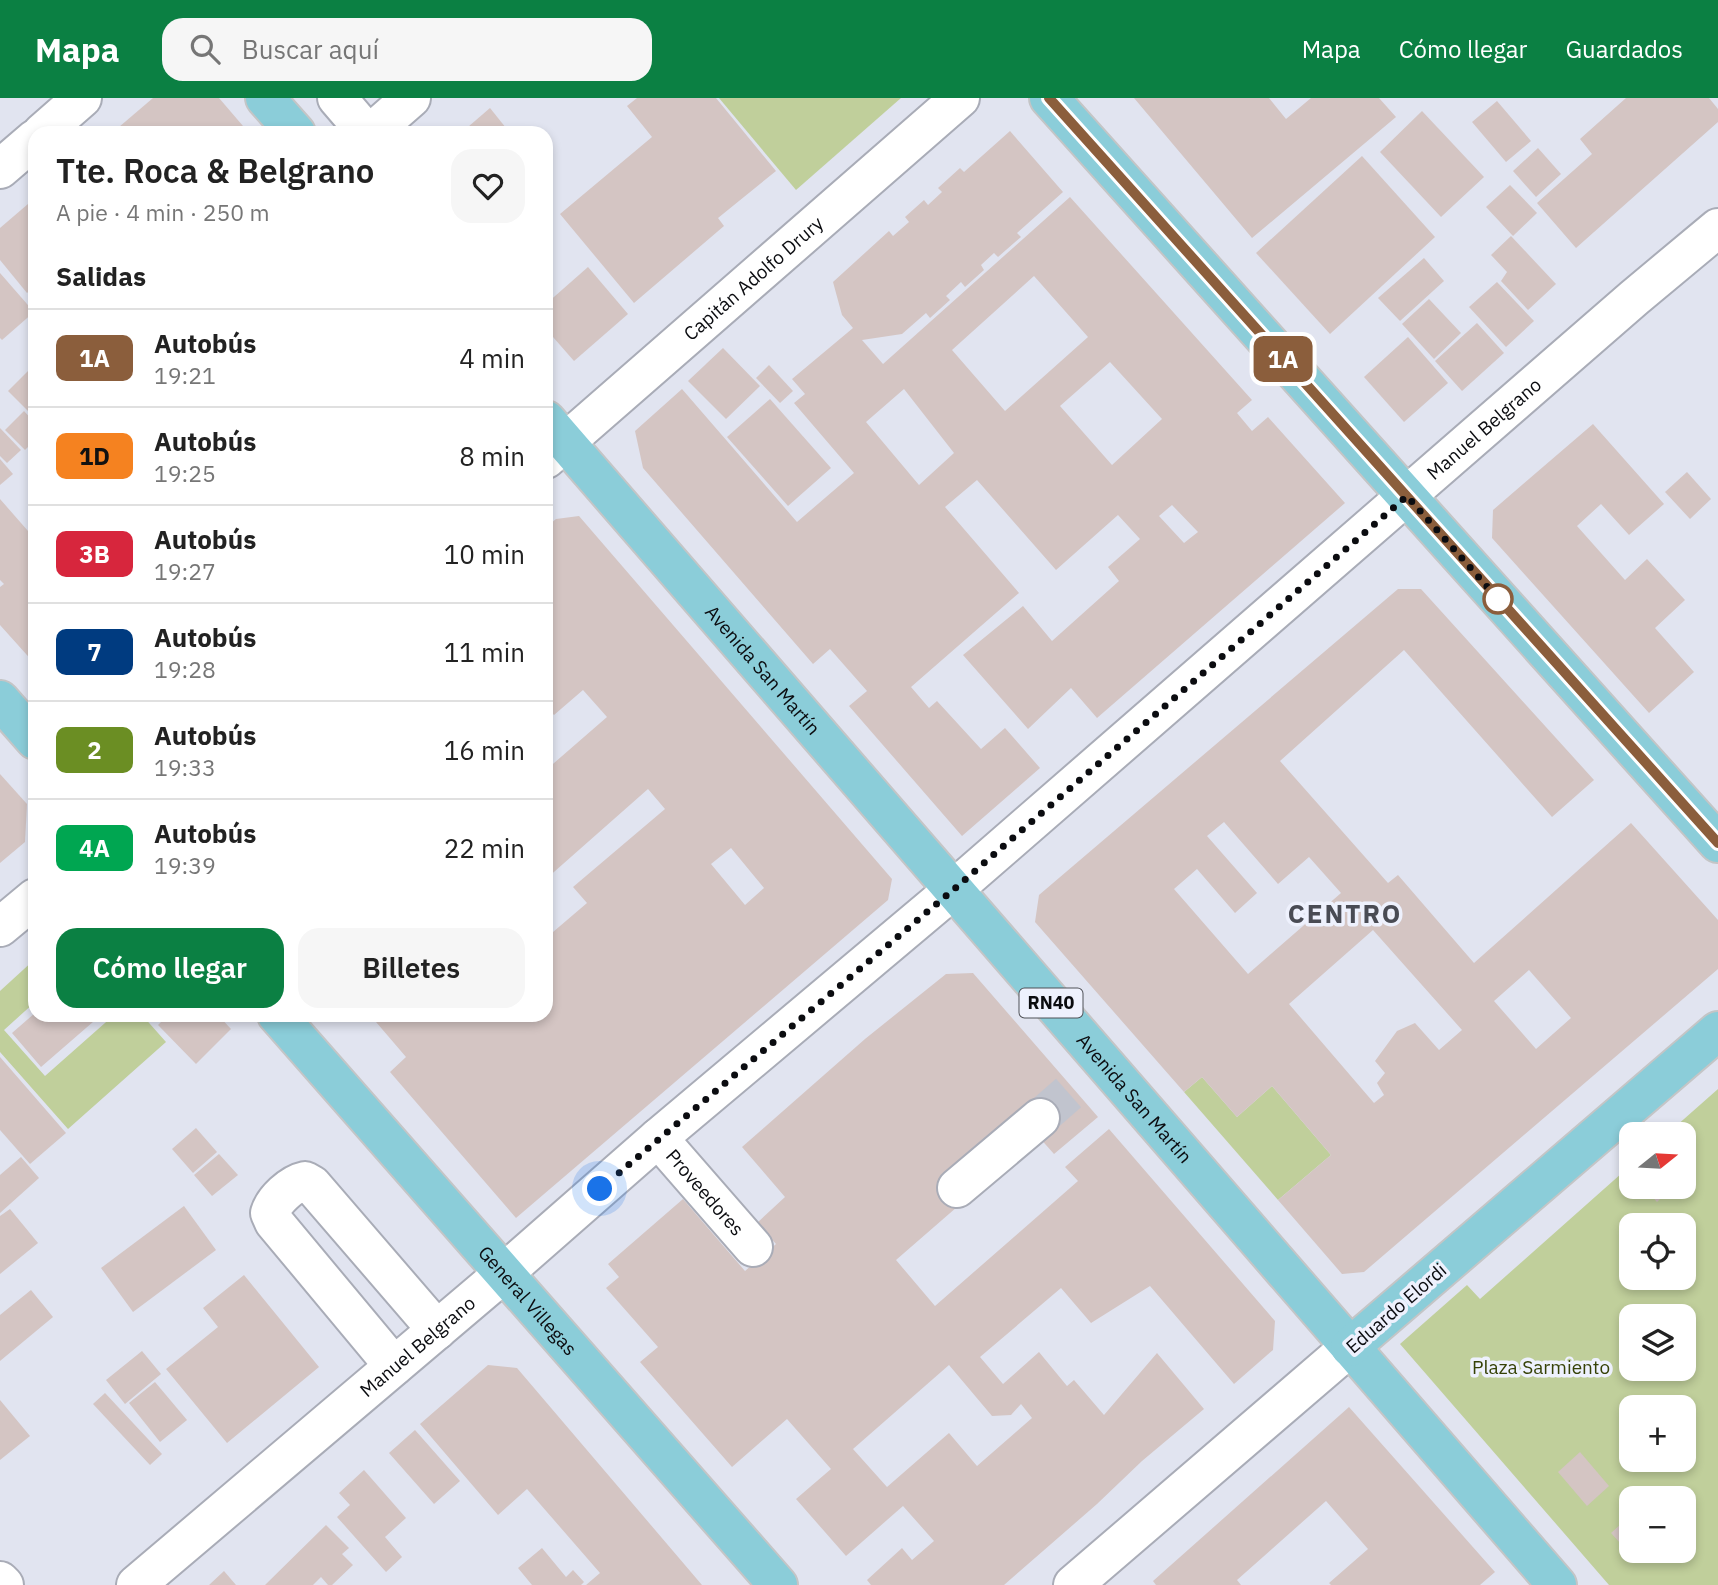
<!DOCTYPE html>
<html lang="es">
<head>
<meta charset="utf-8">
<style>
  body { margin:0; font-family:"IBM Plex Sans",sans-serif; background:#f6f6f6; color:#222; height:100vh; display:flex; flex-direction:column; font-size:26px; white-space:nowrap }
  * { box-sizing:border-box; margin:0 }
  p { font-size:23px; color:#767676 }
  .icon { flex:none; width:38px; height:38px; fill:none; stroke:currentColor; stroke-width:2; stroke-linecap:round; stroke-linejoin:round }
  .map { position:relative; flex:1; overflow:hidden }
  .drawer { position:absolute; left:28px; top:28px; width:525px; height:896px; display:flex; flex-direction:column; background:#fff; border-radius:21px; box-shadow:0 4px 10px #0003 }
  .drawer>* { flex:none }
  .badge { padding:0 14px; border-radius:10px; font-size:24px; line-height:46px }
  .needle { width:46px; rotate:72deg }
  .fabs { position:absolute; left:1619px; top:1024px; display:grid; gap:14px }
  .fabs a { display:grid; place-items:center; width:77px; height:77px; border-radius:14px; background:#fff; box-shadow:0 4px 10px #0003; font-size:35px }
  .you { position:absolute; width:35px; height:35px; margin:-18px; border:5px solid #fff; border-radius:50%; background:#1a73e8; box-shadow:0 0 0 10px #1a73e833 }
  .map>.badge { position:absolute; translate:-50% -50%; box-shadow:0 0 0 4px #fff }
  h2 { padding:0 28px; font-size:26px; line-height:63px }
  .round { display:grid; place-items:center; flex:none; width:74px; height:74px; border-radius:21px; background:#f6f6f6 }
  .overview { display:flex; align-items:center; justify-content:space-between; height:119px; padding:0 28px }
  h1 { font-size:33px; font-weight:600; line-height:52px }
  .button { display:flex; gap:14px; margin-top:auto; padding:14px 28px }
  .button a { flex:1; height:80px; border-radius:21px; background:#0b8043; color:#fff; font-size:28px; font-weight:600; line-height:80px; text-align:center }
  .button a+a { background:#f6f6f6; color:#222 }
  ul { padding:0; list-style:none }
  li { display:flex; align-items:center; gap:21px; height:98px; padding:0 28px; border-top:2px solid #e0e0e0 }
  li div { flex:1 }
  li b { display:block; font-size:26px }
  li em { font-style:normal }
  li .badge { min-width:77px; font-weight:700; text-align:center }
  header { display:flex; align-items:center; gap:42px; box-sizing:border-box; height:98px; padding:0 35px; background:#0b8043; color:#fff }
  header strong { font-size:33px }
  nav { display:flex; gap:38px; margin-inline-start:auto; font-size:24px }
  .search { width:490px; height:63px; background:#f6f6f6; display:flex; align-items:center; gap:18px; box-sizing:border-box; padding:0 24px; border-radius:21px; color:#767676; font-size:26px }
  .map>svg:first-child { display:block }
  .green { fill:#c0cf9b; fill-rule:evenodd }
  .building { fill:#d4c5c3; fill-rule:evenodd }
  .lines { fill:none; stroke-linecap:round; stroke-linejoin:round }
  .minor-tunnel { stroke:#c1c4ce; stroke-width:38; stroke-dasharray:38 19; stroke-linecap:butt }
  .minor-casing { stroke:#a9acb7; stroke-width:42 }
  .major-casing { stroke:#c4c5c6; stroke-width:42 }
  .minor { stroke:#fff; stroke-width:38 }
  .major { stroke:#8bcdd9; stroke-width:38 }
  .line-casing { stroke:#fff; stroke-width:16 }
  .line { stroke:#8b5e3c; stroke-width:10 }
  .walk { stroke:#0b0c10; stroke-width:7; stroke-dasharray:0 12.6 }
  .stop-dot { fill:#fff; stroke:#8b5e3c; stroke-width:3.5 }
  .labels { text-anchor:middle; stroke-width:7; stroke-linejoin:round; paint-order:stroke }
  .shield { fill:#eef1fd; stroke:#4f5157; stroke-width:2 }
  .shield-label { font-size:18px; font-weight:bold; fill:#0b0c10 }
  .street-label { font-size:19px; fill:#0b0c10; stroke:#eef1fd }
  .park-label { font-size:19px; fill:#354106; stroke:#eef1fd }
  .district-label { font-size:26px; font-weight:bold; letter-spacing:2px; fill:#494b54; stroke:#eef1fd }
</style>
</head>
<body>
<header>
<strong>Mapa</strong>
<div class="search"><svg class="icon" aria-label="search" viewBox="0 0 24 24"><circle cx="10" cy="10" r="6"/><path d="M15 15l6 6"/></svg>Buscar aquí</div>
<nav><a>Mapa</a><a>Cómo llegar</a><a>Guardados</a></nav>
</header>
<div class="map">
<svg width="1718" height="1487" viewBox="0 0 1718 1487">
  <rect width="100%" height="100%" fill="#e1e4f0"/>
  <g class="green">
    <path d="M719,0H901L796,92Z"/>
    <path d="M35,861V904L4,932L45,978L114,917H142L166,944L68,1031L0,954V893Z"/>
    <path d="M1202,979L1237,1019L1272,988L1331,1057L1278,1102L1184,994Z"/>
    <path d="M1718,991V1487H1609L1400,1246L1467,1187L1480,1201L1631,1067V1088H1684V1036H1667ZM1631,1127H1684V1180H1631ZM1631,1218H1684V1270H1631ZM1631,1309H1684V1362H1631ZM1631,1400H1684V1452H1631Z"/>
  </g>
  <g class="building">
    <path d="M153,0H219L249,35H112Z"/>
    <path d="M637,0H716L776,73L718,120L724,128L634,205L560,116L652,39L627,8Z"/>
    <path d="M1134,0H1269L1286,21L1311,0H1379L1396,19L1252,140Z"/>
    <path d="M1626,0H1709L1718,11V24L1576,150L1537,105L1592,56L1580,41Z"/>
    <path d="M1497,3L1531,43L1506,64L1472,24Z"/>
    <path d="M490,10L510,35H461Z"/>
    <path d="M1422,13L1484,79L1441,119L1380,54Z"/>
    <path d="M1010,33L1063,94L1017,135L1021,139L998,159L994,155L981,167L984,172L965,189L961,184L946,198L950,202L930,220L926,215L902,236L862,242L883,266L1070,99L1252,302L1237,315L1252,333L1268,319L1345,405L1097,620L1071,590L1028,631L963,557L1023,508L1052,543L1119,483L1108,469L1140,441L1118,417L1056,472L977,382L945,409L1019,495L911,589L929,610L937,603L981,651L1005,630L1040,670L962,738L849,608L867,593L830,551L813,566L643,370L635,333L682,291L797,424L854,375L794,305L805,296L792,281L853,230L842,217L833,184L889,133L893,138L909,124L905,119L924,102L928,107L942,94L938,90L960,70L964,74ZM1034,178L1088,239L1005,313L952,252ZM1110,264L1162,321L1112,367L1060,308ZM904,291L954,355L919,387L866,324ZM1172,407L1198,434L1184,445L1159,418Z"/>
    <path d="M1538,50L1561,76L1536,99L1513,73Z"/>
    <path d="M1362,58L1435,139L1330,236L1256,155Z"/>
    <path d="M1510,87L1537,115L1513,138L1486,109Z"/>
    <path d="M35,100V188L27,195L0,162V130Z"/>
    <path d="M1511,138L1556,186L1528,212L1501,183L1507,174L1491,157Z"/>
    <path d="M1424,160L1444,183L1400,223L1378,200Z"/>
    <path d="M588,169L628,216L574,263L546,231V206Z"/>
    <path d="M0,175L34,214L2,242L0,240Z"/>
    <path d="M1497,184L1534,223L1506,249L1469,209Z"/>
    <path d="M1429,201L1461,235L1434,261L1402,226Z"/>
    <path d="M1477,225L1504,255L1462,293L1435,263Z"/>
    <path d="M1408,239L1448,285L1404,324L1364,279Z"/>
    <path d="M723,250L760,288L726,321L688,283Z"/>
    <path d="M769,267L793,293L780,305L756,280Z"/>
    <path d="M31,270L35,274V320L8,293Z"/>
    <path d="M770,301L831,370L788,408L727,339Z"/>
    <path d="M24,313L35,325V342L25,352L5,332Z"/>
    <path d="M1593,326L1664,406L1629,437L1601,406L1577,428L1625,482L1647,461L1685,502L1655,530L1694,574L1649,615L1492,440L1493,412Z"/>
    <path d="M0,330L21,352L7,365L0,358Z"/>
    <path d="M0,361L13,376L0,387Z"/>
    <path d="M1687,374L1711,401L1690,421L1665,394Z"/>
    <path d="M0,401L28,433L35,426V566L0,527V489L4,486L0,482Z"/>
    <path d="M579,418L892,781L888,802L516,1120L390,974L406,959L370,917H446L450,922L455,917H546V840L587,805L573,789L665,711L648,691L546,781V672L607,619L583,592L554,617L546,609V429L556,421ZM731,750L764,790L745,807L711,766Z"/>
    <path d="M1398,491H1421L1594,682L1552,719L1404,552L1280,663L1388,785L1398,777L1474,865L1631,725L1718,822V871L1364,1174L1342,1176L1278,1102L1331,1057L1272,988L1237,1019L1202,979L1184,994L1035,824L1039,797ZM1224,724L1278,786L1309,759L1341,795L1248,876L1174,791L1197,771L1235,815L1257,795L1207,738ZM1373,832L1462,932L1439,952L1415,925L1397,933L1375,963L1385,975L1377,985L1384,997L1374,1005L1289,906ZM1529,872L1571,920L1536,951L1494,903Z"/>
    <path d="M0,676L27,706L25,744L0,765Z"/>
    <path d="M973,875L1098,1019L1054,1056L1038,1038L940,1090L957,1109L896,1162L935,1208L1078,1083L1065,1069L1109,1031L1275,1223L1273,1252L1234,1286L1150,1188L1091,1225L1061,1190L980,1259L1003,1286L1039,1254L1067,1288L1074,1282L1104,1317L1157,1255L1204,1311L1142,1363L1097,1406L1004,1487H871L867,1482L902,1450L912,1462L934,1443L903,1408L846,1458L796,1401L831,1371L787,1321L732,1369L640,1264L658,1249L606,1190L619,1179L608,1166L683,1101L745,1173L776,1146L757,1125L785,1099L742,1049L865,941L946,876ZM949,1267L992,1318L1011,1317L1021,1306L1032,1320L977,1368L949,1335L887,1389L853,1351Z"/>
    <path d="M35,915V917H101L41,969L12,935Z"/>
    <path d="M168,917H218L231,931L196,966L158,927Z"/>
    <path d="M0,959L66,1035L30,1066L0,1032Z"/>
    <path d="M196,1030L217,1054L193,1075L172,1051Z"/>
    <path d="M219,1056L238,1077L212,1098L194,1077Z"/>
    <path d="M21,1059L39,1080L0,1115V1077Z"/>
    <path d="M1643,1088H1673L1657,1104Z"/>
    <path d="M184,1108L216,1152L133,1214L101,1170Z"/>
    <path d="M10,1111L38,1145L0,1176V1118Z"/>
    <path d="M244,1177L319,1269L227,1345L166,1271L218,1229L203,1210Z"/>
    <path d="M31,1192L53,1219L0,1263V1217Z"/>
    <path d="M142,1253L161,1276L125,1306L106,1282Z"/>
    <path d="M488,1267L517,1270L702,1487H586L600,1475L527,1391L498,1417L420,1326Z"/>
    <path d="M155,1284L187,1322L160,1344L129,1305Z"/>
    <path d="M105,1295L162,1356L150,1367L93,1306Z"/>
    <path d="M0,1302L30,1338L0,1362Z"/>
    <path d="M1349,1309L1495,1474L1480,1487H1331L1329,1485L1368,1451L1326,1403L1237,1482L1241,1487H1156L1153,1483Z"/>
    <path d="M415,1332L460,1383L434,1406L389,1355Z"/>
    <path d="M1580,1354L1609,1388L1587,1408L1558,1374Z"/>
    <path d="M364,1372L406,1420L385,1439L402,1459L386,1474L337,1419L350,1407L339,1395Z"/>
    <path d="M1631,1417V1452H1635L1631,1457L1611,1435Z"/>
    <path d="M326,1427L349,1450L342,1456L353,1467L332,1487H328L321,1479L313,1487H265Z"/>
    <path d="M542,1450L566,1479L573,1472L584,1484L581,1487H532L518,1470Z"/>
    <path d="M224,1473L236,1487H209Z"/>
  </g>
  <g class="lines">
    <path class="minor-tunnel" d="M1040,1020L1073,991"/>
    <defs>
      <g id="minor">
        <path d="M337,0L367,35"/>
        <path d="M42,35L82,0"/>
        <path d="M371,35L411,0"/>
        <path d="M0,71L35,41"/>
        <path id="s1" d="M546,361L960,0"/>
        <path d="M0,829L35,800"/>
        <path id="s2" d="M658,1040L753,1149"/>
        <path d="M957,1090L1040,1020"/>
        <path d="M394,1268L274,1124L270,1115C274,1102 291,1086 305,1083L312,1087L437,1232"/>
        <path d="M0,1483L4,1487"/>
        <path id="s3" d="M136,1487L504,1175L658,1040L953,792L1634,200L1718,130"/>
        <path d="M1073,1487L1350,1249"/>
      </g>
      <g id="major">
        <path d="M265,0L296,35"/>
        <path d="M1049,0L1718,745"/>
        <path id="s4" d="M546,322L1557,1487"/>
        <path d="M0,602L35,642"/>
        <path id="s5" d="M277,917L778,1487"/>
        <path d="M1350,1249L1718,933"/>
      </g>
    </defs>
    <use href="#minor" class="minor-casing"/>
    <use href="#major" class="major-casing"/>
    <use href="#minor" class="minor"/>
    <use href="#major" class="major"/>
  </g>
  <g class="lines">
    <defs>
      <path id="line" d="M1049,0L1718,745"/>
    </defs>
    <use href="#line" class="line-casing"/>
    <use href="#line" class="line"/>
    <path class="walk" d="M600,1091L953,792L1407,398L1498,501"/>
  </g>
  <circle class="stop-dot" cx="1498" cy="501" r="14"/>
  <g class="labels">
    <rect class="shield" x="1019.5" y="890.5" width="63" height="29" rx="5"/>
    <g class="shield-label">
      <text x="1051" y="911">RN40</text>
    </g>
    <g class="street-label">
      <text dy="7" stroke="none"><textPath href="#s1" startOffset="275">Capitán Adolfo Drury</textPath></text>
      <text dy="7" stroke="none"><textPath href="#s3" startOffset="1776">Manuel Belgrano</textPath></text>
      <text dy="7" stroke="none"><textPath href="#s4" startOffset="331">Avenida San Martín</textPath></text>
      <text dy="7" stroke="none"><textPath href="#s4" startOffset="898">Avenida San Martín</textPath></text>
      <text dy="7" stroke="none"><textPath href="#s2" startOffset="72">Proveedores</textPath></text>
      <text dy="7" stroke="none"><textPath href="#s5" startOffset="380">General Villegas</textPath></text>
      <text transform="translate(1396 1210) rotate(-41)" y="7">Eduardo Elordi</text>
      <text dy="7" stroke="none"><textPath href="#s3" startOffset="369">Manuel Belgrano</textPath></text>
    </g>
    <g class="park-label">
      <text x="1541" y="1276">Plaza Sarmiento</text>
    </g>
    <g class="district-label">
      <text x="1345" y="825">CENTRO</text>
    </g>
  </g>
</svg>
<div class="fabs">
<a><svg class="needle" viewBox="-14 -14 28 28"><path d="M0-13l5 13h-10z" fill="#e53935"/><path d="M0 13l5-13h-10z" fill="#767676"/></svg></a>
<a><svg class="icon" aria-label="locate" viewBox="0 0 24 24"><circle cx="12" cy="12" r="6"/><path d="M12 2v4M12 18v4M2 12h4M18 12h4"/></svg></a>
<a><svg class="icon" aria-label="layers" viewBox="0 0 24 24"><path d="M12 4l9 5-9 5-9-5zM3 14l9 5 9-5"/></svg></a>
<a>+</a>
<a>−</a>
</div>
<div class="you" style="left:600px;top:1091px"></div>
<b class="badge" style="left:1283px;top:261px;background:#8b5e3c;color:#fff">1A</b>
<section class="drawer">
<div class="overview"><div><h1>Tte. Roca &amp; Belgrano</h1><p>A pie · 4 min · 250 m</p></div><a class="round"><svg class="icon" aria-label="heart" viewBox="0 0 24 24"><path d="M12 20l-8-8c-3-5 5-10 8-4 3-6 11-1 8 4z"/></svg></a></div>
<h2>Salidas</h2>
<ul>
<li><span class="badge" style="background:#8b5e3c;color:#fff">1A</span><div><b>Autobús</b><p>19:21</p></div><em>4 min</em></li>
<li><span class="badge" style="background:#f58220;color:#111">1D</span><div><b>Autobús</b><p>19:25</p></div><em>8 min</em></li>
<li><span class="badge" style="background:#d7263d;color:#fff">3B</span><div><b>Autobús</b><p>19:27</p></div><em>10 min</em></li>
<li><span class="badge" style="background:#003b80;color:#fff">7</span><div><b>Autobús</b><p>19:28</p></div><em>11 min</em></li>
<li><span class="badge" style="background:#6b8e23;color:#fff">2</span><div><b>Autobús</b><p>19:33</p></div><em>16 min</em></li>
<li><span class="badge" style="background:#00a651;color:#fff">4A</span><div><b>Autobús</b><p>19:39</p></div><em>22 min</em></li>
</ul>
<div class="button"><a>Cómo llegar</a><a>Billetes</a></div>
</section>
</div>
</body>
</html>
